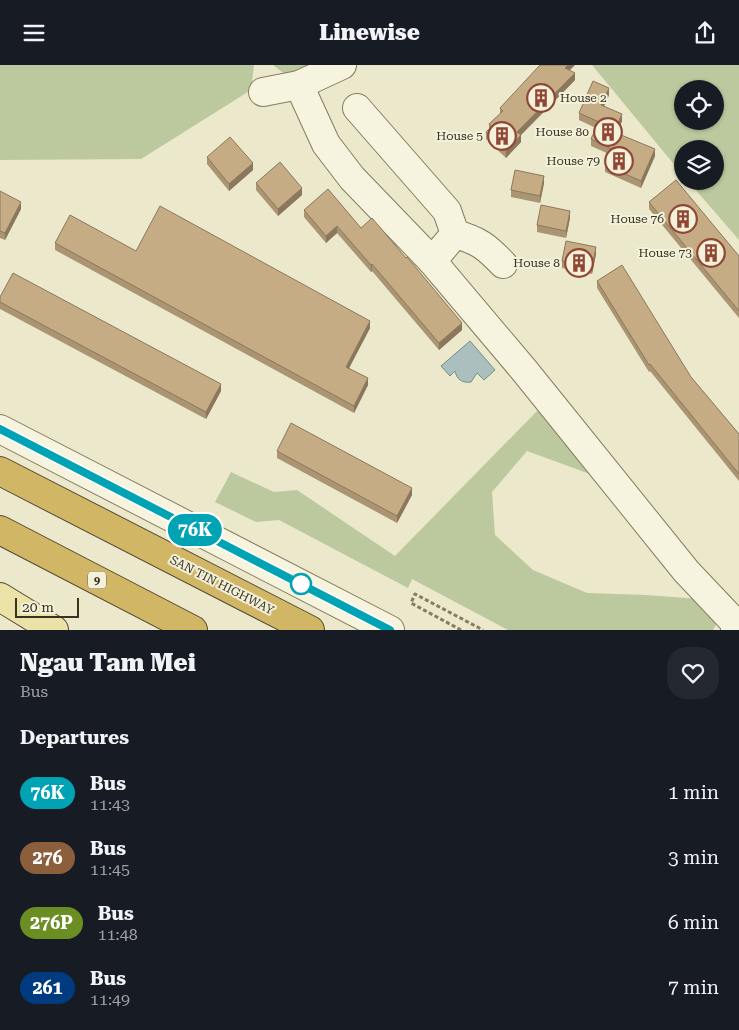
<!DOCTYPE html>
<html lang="en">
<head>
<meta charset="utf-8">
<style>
  body { margin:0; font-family:"Roboto Serif",serif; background:#242831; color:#f1f3f6; height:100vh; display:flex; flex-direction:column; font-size:19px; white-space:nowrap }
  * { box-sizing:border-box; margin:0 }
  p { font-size:16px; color:#9ea1a6 }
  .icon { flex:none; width:28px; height:28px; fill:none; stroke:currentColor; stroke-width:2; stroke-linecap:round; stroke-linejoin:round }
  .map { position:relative; height:565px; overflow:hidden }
  .panel { display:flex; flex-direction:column; background:#171b24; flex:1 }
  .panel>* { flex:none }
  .badge { padding:0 10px; border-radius:16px; font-size:18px; line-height:32px }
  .buttons { position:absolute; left:674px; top:15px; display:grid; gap:10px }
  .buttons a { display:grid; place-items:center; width:50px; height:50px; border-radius:50%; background:#171b24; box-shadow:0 1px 4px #0004; font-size:25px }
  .scale { position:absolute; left:15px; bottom:12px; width:64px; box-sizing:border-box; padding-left:5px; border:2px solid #393222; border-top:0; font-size:14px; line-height:18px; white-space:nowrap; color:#393222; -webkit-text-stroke:4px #f3f1da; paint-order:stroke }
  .map>.badge { position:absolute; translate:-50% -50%; box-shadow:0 0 0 2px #fff }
  h2 { padding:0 20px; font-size:19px; line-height:45px }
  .round { display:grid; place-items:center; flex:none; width:52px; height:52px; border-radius:20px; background:#242831 }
  .headline { display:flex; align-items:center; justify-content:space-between; height:85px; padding:0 20px }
  h1 { font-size:24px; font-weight:800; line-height:38px }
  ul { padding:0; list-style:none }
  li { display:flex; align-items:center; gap:15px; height:65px; padding:0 20px }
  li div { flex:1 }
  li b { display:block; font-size:19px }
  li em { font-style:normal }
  li .badge { min-width:55px; font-weight:700; text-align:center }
  header { display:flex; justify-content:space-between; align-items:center; height:65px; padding:0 20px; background:#171b24; font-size:22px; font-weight:800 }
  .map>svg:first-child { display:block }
  .green { fill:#bcc99f; fill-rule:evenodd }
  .water { fill:#abc0be; stroke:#728e8d }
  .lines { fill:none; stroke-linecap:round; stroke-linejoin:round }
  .minor-casing { stroke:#877c60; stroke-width:30 }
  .major-casing { stroke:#554a34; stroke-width:30 }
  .highway-casing { stroke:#554a34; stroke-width:30 }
  .path { stroke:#877c60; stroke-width:3; stroke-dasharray:4 2.5; stroke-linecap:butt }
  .minor { stroke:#f6f4de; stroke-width:28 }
  .major { stroke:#eae2a7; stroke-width:28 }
  .highway { stroke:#d1b665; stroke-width:28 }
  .wall { fill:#aa9472 }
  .shaded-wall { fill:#8b785c }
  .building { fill:#c6ac84; stroke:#8b785c }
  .line-casing { stroke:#fff; stroke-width:11 }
  .line { stroke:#00a3b4; stroke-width:8 }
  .stop-dot { fill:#fff; stroke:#00a3b4; stroke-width:2.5 }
  .labels { text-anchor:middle; stroke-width:4; stroke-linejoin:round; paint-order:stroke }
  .shield { fill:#f3f1da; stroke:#716b59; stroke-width:1 }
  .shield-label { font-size:11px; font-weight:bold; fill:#393222 }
  .poi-label { font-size:12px; fill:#393222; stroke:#f3f1da; text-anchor:end }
  .street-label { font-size:12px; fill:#393222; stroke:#f3f1da }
</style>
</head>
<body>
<header><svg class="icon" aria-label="menu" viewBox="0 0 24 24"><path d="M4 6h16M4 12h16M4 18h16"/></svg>Linewise<svg class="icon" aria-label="share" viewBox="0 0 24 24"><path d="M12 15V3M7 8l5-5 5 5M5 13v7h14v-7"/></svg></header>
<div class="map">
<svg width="739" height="565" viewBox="0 0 739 565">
  <rect width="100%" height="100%" fill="#ebe8cb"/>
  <g class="green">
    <path d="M0,0H254L251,25L141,94L0,95Z"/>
    <path d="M273,0H320L291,14Z"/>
    <path d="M592,0H739V175L688,116H715V84H682V109ZM682,24H715V56H682Z"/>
    <path d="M539,344L598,412L527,386L492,427L495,470L533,505L587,528L646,530L699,534L718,556L713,565H508L412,514L408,523L279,455L256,457L215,437L231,407L274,427L297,425L395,491Z"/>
  </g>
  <path class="water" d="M470,276L495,305L484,315L477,308L471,317C462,318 457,315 455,306L450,311L441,301Z"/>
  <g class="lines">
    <defs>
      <g id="minor">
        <path d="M299,20L326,79L352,113L432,196"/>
        <path d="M263,27L299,20L342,0"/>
        <path d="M357,43L447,146L455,169"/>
        <path d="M503,199C487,182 478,175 455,169L432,196L524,305L686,506L737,560L735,565"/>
        <path d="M0,364L390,565"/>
      </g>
      <path id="major" d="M0,532L54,565"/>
      <g id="highway">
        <path d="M0,406L310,565"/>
        <path d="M0,465L193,565"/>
      </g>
    </defs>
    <use href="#minor" class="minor-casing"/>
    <use href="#major" class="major-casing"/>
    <use href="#highway" class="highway-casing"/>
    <path class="path" d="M461,565L411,538L415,529L483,565"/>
    <use href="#minor" class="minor"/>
    <use href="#major" class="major"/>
    <use href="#highway" class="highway"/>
  </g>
  <g class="wall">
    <path d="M575,0L569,5L575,15L521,70V77L506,93L486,74V67L489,64V59L500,49V43Z"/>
    <path d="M609,30L604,42L622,56L617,68L655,91L641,123L605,107V100L609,89L591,81V74L596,63L579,55V48Z"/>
    <path d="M207,92L253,105L229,126L207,99Z"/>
    <path d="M256,118L302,130L278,151L256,125Z"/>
    <path d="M544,118L540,138L511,132V125Z"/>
    <path d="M0,126L21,144L5,175L0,173Z"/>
    <path d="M649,137L739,191V253L649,144Z"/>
    <path d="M304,145L361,163L462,265L439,285L372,206L371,207L337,168L326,178L304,152Z"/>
    <path d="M570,153L566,173L537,167V160Z"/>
    <path d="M55,178L136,186L370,263L349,303L368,320L354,348L55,185Z"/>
    <path d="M596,189L592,209L562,203V196Z"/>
    <path d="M597,216L691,312L739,369V416L650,306L649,307L597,223Z"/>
    <path d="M0,232L221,326L206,354L0,244Z"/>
    <path d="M277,386L412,430L397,458L277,393Z"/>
  </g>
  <g class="shaded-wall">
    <path d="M568,0H575L565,10V3Z"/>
    <path d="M575,8V15L517,74V67Z"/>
    <path d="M609,23V30L601,47V40Z"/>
    <path d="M622,49V56L614,73V67Z"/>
    <path d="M521,70V77L506,93V86Z"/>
    <path d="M655,84V91L641,123V116Z"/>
    <path d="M253,98V105L229,126V119Z"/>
    <path d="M544,111V118L540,138V131Z"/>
    <path d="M302,123V130L278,151V144Z"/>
    <path d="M21,137V144L5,175V168Z"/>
    <path d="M570,146V153L566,173V166Z"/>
    <path d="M337,161V168L326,178V171Z"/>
    <path d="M596,182V189L592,209V202Z"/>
    <path d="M372,199V206L371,207V200Z"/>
    <path d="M370,256V263L346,309V302Z"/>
    <path d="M462,258V265L439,285V278Z"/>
    <path d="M368,313V320L354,348V341Z"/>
    <path d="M221,319V326L206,354V347Z"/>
    <path d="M412,423V430L397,458V451Z"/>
  </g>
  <g class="building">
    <path d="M540,0H568L565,3L575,8L517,67L521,70L506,86L486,67L491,62L489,59L503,46L500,43Z"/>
    <path d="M593,16L609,23L601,40L622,49L614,67L655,84L641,116L605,100L612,84L591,74L599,57L579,48Z"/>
    <path d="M230,72L253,98L229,119L207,92Z"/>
    <path d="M280,97L302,123L278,144L256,118Z"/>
    <path d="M515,105L544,111L540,131L511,125Z"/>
    <path d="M676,115L739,191V246L649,137Z"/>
    <path d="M328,124L361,163L372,153L406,193L407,192L462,258L439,278L372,199L371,200L337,161L326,171L304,145Z"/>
    <path d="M0,126L21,137L5,168L0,166Z"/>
    <path d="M541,140L570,146L566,166L537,160Z"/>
    <path d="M160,141L370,256L346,302L368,313L354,341L55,178L70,150L136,186Z"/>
    <path d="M566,176L596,182L592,202L562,196Z"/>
    <path d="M622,200L691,312L739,369V409L650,299L649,300L597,216Z"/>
    <path d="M13,208L221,319L206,347L0,237V232Z"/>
    <path d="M291,358L412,423L397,451L277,386Z"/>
  </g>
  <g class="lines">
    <defs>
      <path id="line" d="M0,364L390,565"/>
    </defs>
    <use href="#line" class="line-casing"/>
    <use href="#line" class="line"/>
  </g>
  <defs>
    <symbol id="building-ring" viewBox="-11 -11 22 22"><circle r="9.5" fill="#f3f1da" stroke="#914736" stroke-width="1.5"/><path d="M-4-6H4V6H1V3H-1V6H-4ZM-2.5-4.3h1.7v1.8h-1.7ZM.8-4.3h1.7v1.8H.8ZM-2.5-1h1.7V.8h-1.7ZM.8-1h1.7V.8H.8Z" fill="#914736"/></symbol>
  </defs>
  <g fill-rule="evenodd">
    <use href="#building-ring" x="525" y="17" width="32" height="32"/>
    <use href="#building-ring" x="592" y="51" width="32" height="32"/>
    <use href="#building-ring" x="486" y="55" width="32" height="32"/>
    <use href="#building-ring" x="603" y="80" width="32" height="32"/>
    <use href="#building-ring" x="667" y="138" width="32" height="32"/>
    <use href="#building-ring" x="695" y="172" width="32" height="32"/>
    <use href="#building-ring" x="563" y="182" width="32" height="32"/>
  </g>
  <circle class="stop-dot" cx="301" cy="519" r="10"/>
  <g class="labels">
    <rect class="shield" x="88" y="506.5" width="18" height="17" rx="4"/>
    <g class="shield-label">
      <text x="97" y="519">9</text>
    </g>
    <g class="poi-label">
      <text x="560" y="37" text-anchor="start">House 2</text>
      <text x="589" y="71">House 80</text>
      <text x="483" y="75">House 5</text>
      <text x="600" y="100">House 79</text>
      <text x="664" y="158">House 76</text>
      <text x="692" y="192">House 73</text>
      <text x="560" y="202">House 8</text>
    </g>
    <g class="street-label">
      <text transform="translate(222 520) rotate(27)" y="4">SAN TIN HIGHWAY</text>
    </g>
  </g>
</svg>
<div class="buttons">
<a><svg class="icon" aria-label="locate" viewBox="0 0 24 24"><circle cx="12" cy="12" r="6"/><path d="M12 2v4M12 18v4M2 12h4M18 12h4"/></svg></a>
<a><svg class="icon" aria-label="layers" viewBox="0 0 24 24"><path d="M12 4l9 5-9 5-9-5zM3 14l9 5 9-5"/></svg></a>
</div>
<div class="scale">20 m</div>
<b class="badge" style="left:195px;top:465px;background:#00a3b4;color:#fff">76K</b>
</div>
<section class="panel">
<div class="headline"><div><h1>Ngau Tam Mei</h1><p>Bus</p></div><a class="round"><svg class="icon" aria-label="heart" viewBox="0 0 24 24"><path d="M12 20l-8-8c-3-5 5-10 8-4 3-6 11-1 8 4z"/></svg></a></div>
<h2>Departures</h2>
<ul>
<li><span class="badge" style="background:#00a3b4;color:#fff">76K</span><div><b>Bus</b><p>11:43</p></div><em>1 min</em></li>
<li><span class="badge" style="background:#8b5e3c;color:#fff">276</span><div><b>Bus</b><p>11:45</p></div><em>3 min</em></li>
<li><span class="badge" style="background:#6b8e23;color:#fff">276P</span><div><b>Bus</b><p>11:48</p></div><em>6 min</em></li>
<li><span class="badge" style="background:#003b80;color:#fff">261</span><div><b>Bus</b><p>11:49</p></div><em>7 min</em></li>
</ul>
</section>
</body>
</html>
